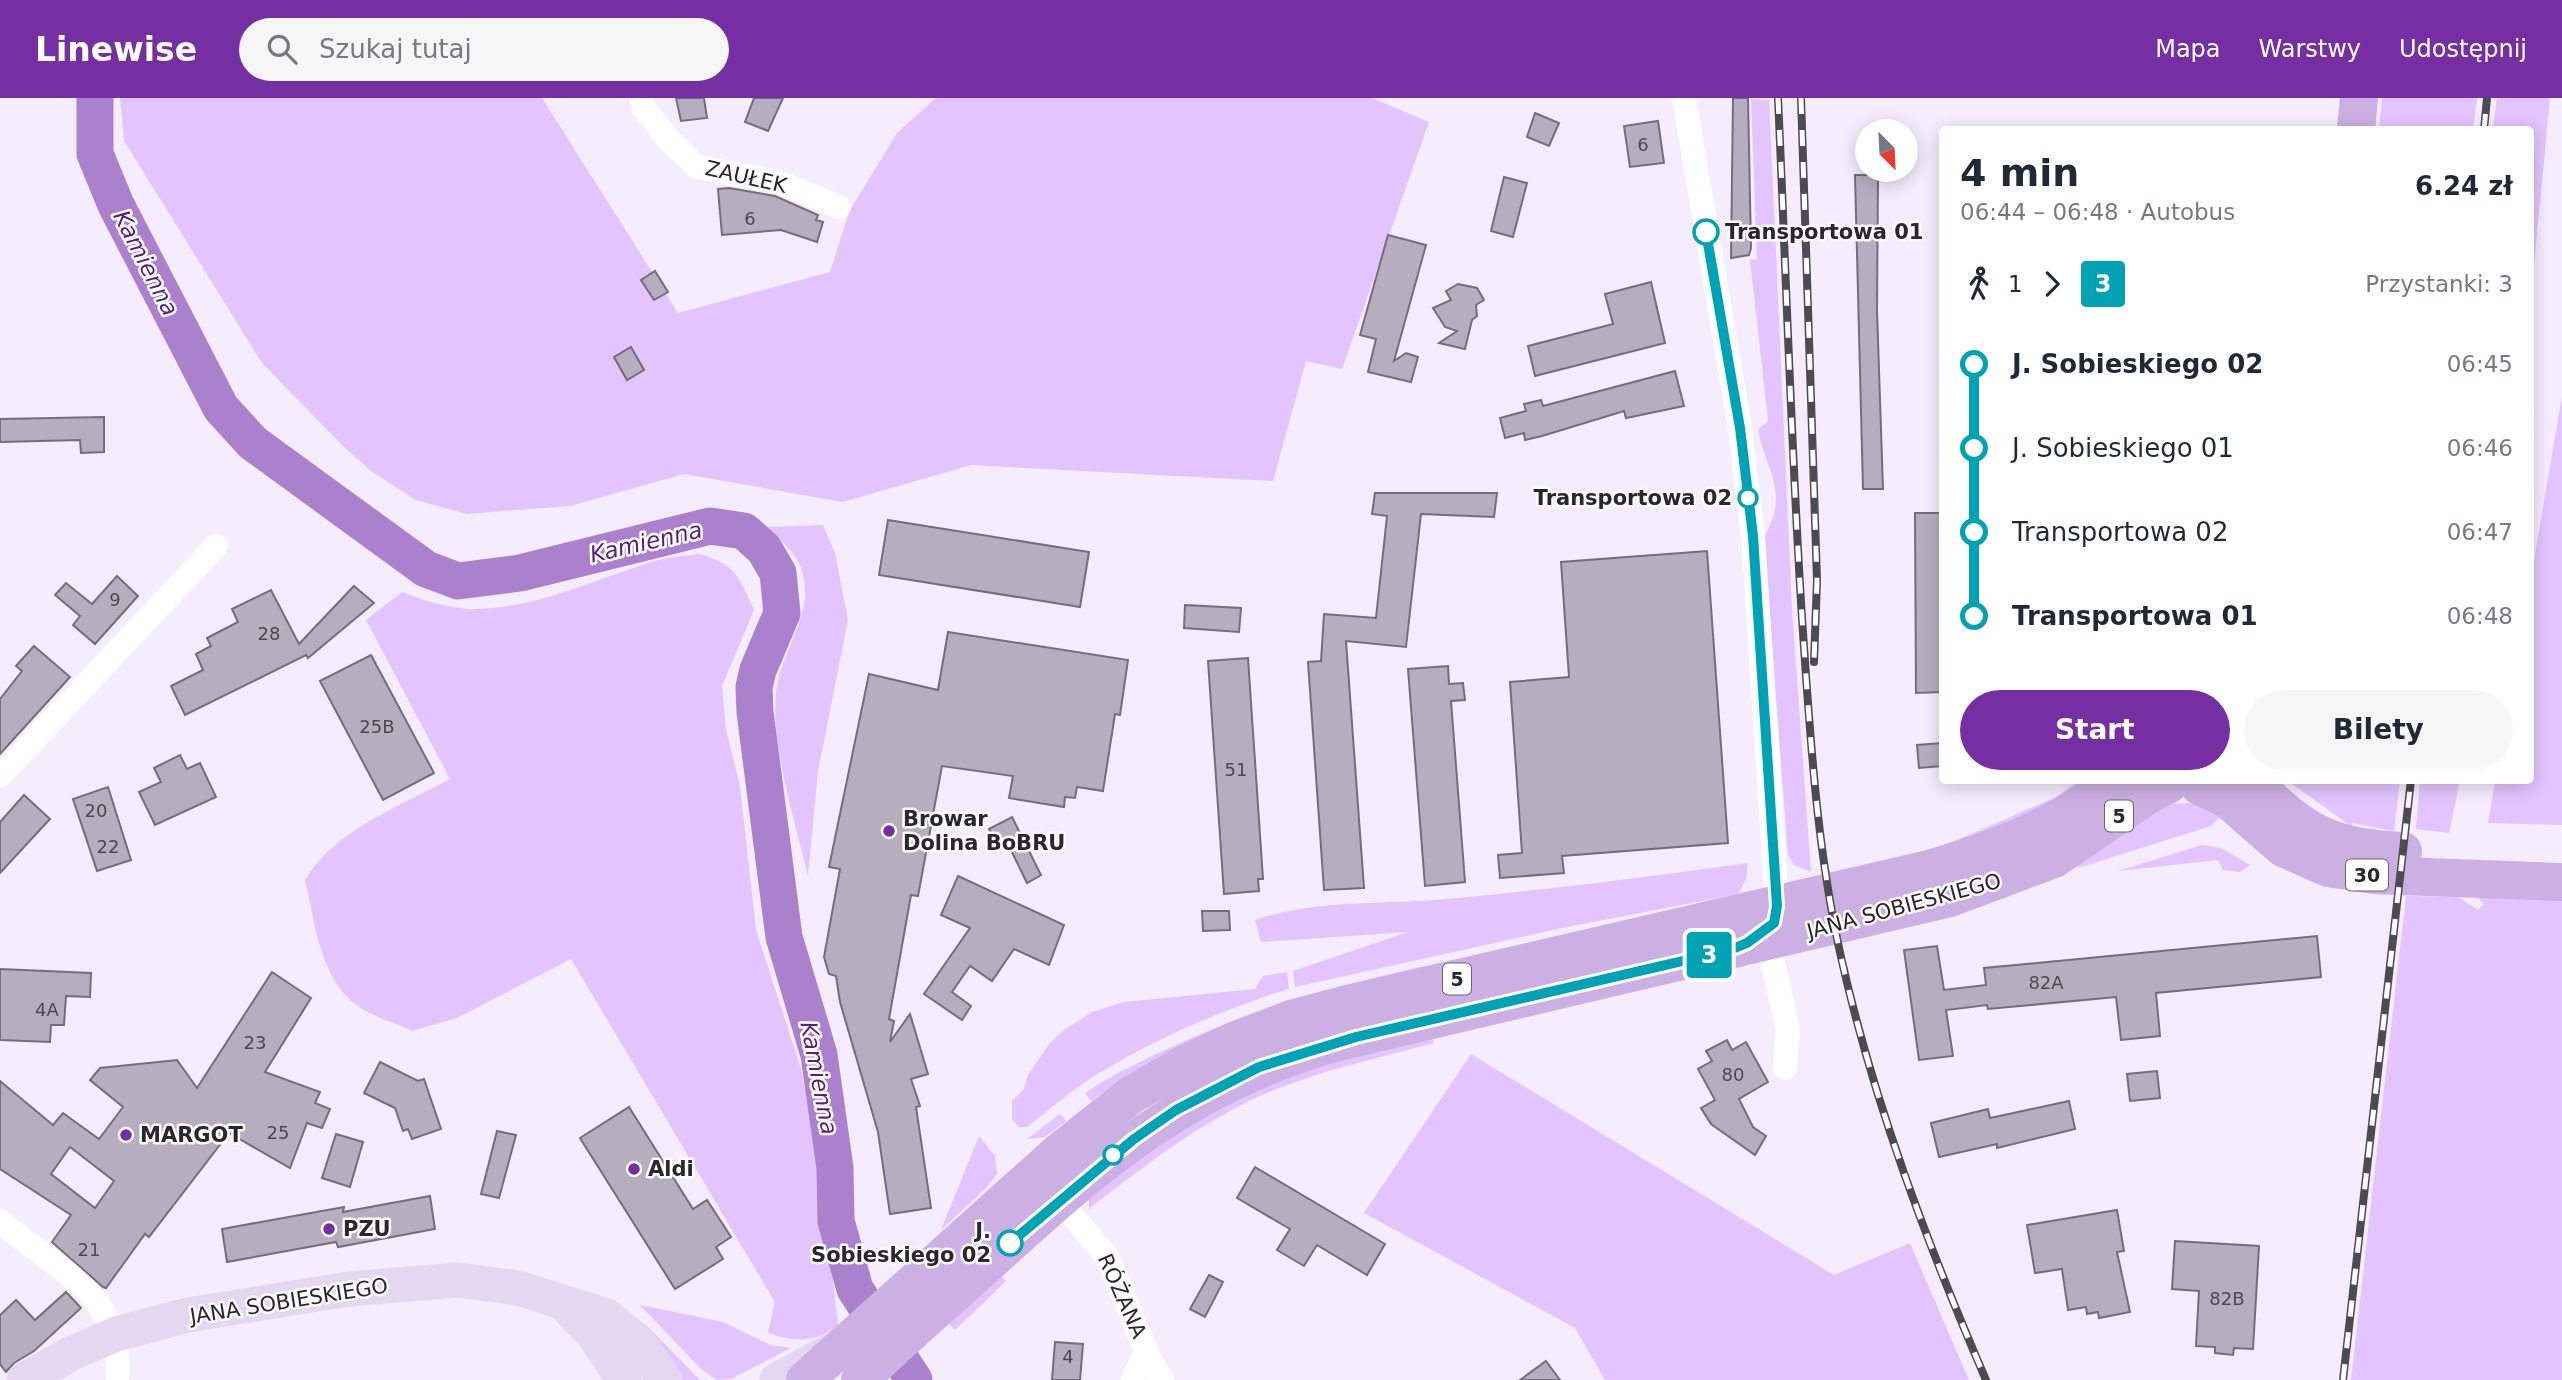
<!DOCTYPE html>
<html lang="pl">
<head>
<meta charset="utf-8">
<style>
  body { margin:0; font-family:"DejaVu Sans",sans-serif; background:#f6f6f7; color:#1f2937; height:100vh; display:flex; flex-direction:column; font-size:26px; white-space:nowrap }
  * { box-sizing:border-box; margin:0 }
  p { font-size:23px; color:#747a83 }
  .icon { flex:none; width:38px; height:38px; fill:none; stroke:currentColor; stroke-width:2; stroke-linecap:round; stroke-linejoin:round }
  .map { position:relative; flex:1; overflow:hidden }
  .drawer { position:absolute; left:1939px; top:28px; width:595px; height:658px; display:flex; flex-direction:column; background:#fff; border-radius:7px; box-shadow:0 4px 18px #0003 }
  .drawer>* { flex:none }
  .badge { padding:0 14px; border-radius:5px; font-size:24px; line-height:46px }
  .needle { width:46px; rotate:156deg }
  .tools { position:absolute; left:1855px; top:21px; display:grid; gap:14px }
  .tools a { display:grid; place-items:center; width:63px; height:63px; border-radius:50%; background:#fff; box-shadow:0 4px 18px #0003; font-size:35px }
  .map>.badge { position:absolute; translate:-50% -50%; box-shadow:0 0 0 4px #fff }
  .legs { display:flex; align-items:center; gap:10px; height:77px; padding:0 21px; font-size:23px }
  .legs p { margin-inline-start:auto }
  .overview { display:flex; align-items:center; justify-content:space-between; height:119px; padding:0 21px }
  h1 { font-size:38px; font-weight:700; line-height:52px }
  .action { display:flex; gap:14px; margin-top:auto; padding:14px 21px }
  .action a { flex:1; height:80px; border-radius:42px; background:#752fa2; color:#fff; font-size:28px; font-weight:700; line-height:80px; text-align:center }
  .action a+a { background:#f6f6f7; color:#1f2937 }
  ul { padding:0 21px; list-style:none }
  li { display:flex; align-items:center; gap:24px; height:84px; font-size:26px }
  li i { display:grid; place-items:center; width:10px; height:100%; margin:0 9px; background:currentColor }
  li i::after { content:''; width:18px; height:18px; margin:-9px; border:5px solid; border-radius:50%; background:#fff }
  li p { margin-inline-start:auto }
  li:first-child i { background:linear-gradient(#0000 50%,currentColor 0) }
  li:last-child i { background:linear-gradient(currentColor 50%,#0000 0) }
  header { display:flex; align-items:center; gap:42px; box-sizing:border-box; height:98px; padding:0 35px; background:#752fa2; color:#fff }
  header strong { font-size:33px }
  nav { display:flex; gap:38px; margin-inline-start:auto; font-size:24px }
  .search { width:490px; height:63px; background:#f6f6f7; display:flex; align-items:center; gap:18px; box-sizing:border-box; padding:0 24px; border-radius:38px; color:#747a83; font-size:26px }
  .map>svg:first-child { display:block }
  .green { fill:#e3c4ff }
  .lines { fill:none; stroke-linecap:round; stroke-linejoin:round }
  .river { stroke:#ab80cd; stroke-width:37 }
  .building { fill:#b6aebe; stroke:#756d7c; stroke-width:2; fill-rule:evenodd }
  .street { stroke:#fff; stroke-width:24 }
  .secondary { stroke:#e6d7f1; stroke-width:35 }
  .primary { stroke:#ccafe3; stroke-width:38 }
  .rail-casing { stroke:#4e4a52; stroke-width:8 }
  .rail { stroke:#fdfdfd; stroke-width:5; stroke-dasharray:16; stroke-linecap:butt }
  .line-1-casing { stroke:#fff; stroke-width:16 }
  .line-1 { stroke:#00a3b4; stroke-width:10 }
  .stop-1-dot { fill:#fff; stroke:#00a3b4; stroke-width:3.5 }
  .poi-dot { fill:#752fa2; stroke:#fdfdfd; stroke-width:2.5 }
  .labels { text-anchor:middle; stroke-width:5; stroke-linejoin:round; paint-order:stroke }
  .number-label { font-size:18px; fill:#4c4850 }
  .shield { fill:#fdfdfd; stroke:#69666b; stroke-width:2 }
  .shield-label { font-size:19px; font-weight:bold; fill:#29262c }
  .street-label { font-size:21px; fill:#29262c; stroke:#fdfdfd }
  .stop-label { font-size:21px; font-weight:bold; fill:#29262c; stroke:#fdfdfd; text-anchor:end }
  .poi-label { font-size:21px; font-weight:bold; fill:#29262c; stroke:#fdfdfd; text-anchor:start }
  .water-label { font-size:23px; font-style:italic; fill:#581f7b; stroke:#fdfdfd }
</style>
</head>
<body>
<header>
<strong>Linewise</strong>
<div class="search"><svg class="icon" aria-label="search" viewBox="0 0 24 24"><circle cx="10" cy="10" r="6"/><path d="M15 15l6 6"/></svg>Szukaj tutaj</div>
<nav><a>Mapa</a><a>Warstwy</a><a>Udostępnij</a></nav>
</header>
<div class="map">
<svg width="2562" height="1282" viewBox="0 0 2562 1282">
  <rect width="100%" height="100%" fill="#f5ecfd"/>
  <g class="green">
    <path d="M120,0H542L678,215L830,174L849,114L897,35L936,0H1372L1429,24L1342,271L1306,263L1273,383L971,367L843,404L684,376L570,408L466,416L416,402L371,373L343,348L262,265L124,43Z"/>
    <path d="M2382,0H2477L2473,31H2379Z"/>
    <path d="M2497,0H2550L2531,198L2530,32L2493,31Z"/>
    <path d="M1751,1L1769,2L1792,511L1811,774L1794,767L1788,757L1764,439C1790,394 1767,375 1758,332L1768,323L1750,162L1757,161Z"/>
    <path d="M2562,298V727L2488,725L2495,683L2530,682L2531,480Z"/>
    <path d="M823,427L835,455L848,522L818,673L808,778C796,726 766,633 778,583C783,559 806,518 805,496C805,460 788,446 761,429Z"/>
    <path d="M699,456C736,466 739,479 754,512L722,588L726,632L740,688L756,832L802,974L821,1086L837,1216L838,1228C815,1245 794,1244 768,1235L775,1204L571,861L457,920L412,933C395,925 374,919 358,908C320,882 315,824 305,782C334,732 401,708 450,681L366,522L402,494C423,502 447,510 470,511C533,512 593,482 652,464C667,459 684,458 699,456Z"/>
    <path d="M2078,683H2099L2054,711L1946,747L2056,699Z"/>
    <path d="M2288,683H2400L2394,733L2353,725L2351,728Z"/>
    <path d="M2420,683H2460L2449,735L2416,731Z"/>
    <path d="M2205,704L2228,711L2211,728L2078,770L2080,756L2172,706Z"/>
    <path d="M2202,747L2221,750L2250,767L2240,774L2223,772L2218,762L2118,773Z"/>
    <path d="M1748,765L1746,781L1739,795L1733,797L1562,830L1295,889L1293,873L1408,834L1261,844L1255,822C1316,801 1382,807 1446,801C1547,792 1647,779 1748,765Z"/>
    <path d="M2562,795V1282H2351L2406,798L2458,799L2478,812L2484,806L2475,797Z"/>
    <path d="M1564,839L1105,993L1091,1003L1085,995C1115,975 1147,960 1180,945C1306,888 1430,867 1564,839Z"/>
    <path d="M1287,874L1289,891C1228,909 1150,943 1096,977C1072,992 1050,1011 1027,1029H1019L1012,1022V1003L1024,991L1028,977L1049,946L1064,932L1092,914L1124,904L1255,891L1263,878Z"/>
    <path d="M1431,935L1434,945C1372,962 1307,975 1249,1003C1191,1032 1140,1071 1089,1111V1099L1224,998Z"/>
    <path d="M1471,956L1834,1177L1910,1145L1969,1282H1605L1575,1230L1364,1115Z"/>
    <path d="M1060,1016L1066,1023L1045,1039L1027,1041Z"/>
    <path d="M979,1038L995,1058L997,1076L986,1090L941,1132Z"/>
    <path d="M1002,1178L1006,1183L955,1232L945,1221Z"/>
    <path d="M640,1207L723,1224L770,1247L791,1250L731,1281L716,1282L701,1271Z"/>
    <path d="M635,1221L645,1226L700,1282H677Z"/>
  </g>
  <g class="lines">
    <path class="river" d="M95,0V56L116,107L221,310L253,345L426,471L458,483L520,475L710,428L744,433L764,451L778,475L782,515L758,572L754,589L755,614L784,839L819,957L835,1070L836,1123L855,1191L914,1282"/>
  </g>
  <g class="building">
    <path d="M676,0H704L707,20L681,23Z"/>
    <path d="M754,0H783L768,33L745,24Z"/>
    <path d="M1733,0H1748L1751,150L1749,157L1731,160Z"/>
    <path d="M1535,15L1559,25L1549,48L1527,39Z"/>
    <path d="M1658,23L1664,65L1630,69L1624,28Z"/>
    <path d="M1855,77H1878L1877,212L1883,391H1863Z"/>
    <path d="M1504,79L1527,85L1513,139L1491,133Z"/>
    <path d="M729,90L775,98L818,117L816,122L823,124L817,144L781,132L722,137L718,91Z"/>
    <path d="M1388,137L1426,147L1394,263L1406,255L1418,259L1411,284L1368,274L1376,241L1360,237Z"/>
    <path d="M655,173L668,194L654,202L641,182Z"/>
    <path d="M1651,184L1665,245L1535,278L1528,248L1613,226L1605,196Z"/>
    <path d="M1458,186L1477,190L1484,202L1476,207L1477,218L1472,222L1465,251L1439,245L1457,233L1445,229L1433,210L1451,202L1446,193Z"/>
    <path d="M631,249L644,272L627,282L614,259Z"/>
    <path d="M1675,273L1684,308L1626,320L1624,313L1542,338L1525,342L1524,335L1505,340L1500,320L1526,313L1524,306L1541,302L1543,308Z"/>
    <path d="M104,319V354L81,355L80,342L0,344V321Z"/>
    <path d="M1375,395H1497L1494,419L1421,416L1406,549L1346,543L1364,790L1324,792L1308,564L1321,563L1324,516L1376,520L1387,418L1372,416Z"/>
    <path d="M1915,415H1942V594L1916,595Z"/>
    <path d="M888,422L1089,454L1080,509L879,477Z"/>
    <path d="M1707,453L1728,745L1562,758L1564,775L1500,780L1498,757L1522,755L1510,584L1569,579L1561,464Z"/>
    <path d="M117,478L138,498L95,546L73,527L80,518L55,497L66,485L92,506Z"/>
    <path d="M354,488L374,505L308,560L306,557L185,617L171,588L203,572L196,556L211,548L207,540L238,524L232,511L271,492L299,546Z"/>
    <path d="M1185,507L1241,510L1239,534L1184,530Z"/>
    <path d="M948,534L1128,562L1120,617L1115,616L1103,693L1077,689L1075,700L1065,699L1064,709L1009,700L1013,678L942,668L918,798L911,797L889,921L894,923L890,944L910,916L928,976L911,981L920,1008L916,1009L931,1110L890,1116L878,1034L840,904L836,878L829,876L824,859L840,771L829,769L869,576L938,592Z"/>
    <path d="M34,548L70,579L0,656V601L22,573L16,568Z"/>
    <path d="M371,557L434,675L383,702L320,583Z"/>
    <path d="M1248,560L1263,781H1258L1259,793L1224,796L1208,563Z"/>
    <path d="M1448,568L1449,586L1463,585L1465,602L1451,603L1465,784L1425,788L1408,571Z"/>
    <path d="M1942,645V668L1919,670L1917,647Z"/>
    <path d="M180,657L187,671L200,665L216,699L155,727L139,694L161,684L154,670Z"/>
    <path d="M108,689L131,762L97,773L73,701Z"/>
    <path d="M24,697L50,721L0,775V724Z"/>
    <path d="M1012,719L1041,777L1027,785L1006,742L997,746L989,731Z"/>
    <path d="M958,778L1064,827L1049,867L1014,851L992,883L970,868L952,894L971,908L962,922L924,896L970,830L941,817Z"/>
    <path d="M1202,813H1229L1230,832L1203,833Z"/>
    <path d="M2317,838L2321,879L2156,895L2160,938L2121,942L2116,899L1988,911L1987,907L1946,912L1953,958L1919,962L1904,852L1937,848L1944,892L1986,887L1984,870Z"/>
    <path d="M0,871L91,875L90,899L66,898L64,927H51L50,944L0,942Z"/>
    <path d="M272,874L311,900L265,974L320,994L315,1005L330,1011L322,1030L307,1025L290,1070L229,1035L149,1139L145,1136L106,1190L103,1189L52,1144L71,1117L0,1071V983L53,1027L63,1015L99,1041L123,1009L90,982L100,970L177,962L197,990ZM70,1049L114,1083L95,1110L51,1076Z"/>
    <path d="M1727,942L1732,952L1746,944L1768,984L1739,1001L1753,1029L1766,1038L1755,1057L1711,1026L1701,1010L1715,1002L1698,971L1712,963L1706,953Z"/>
    <path d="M380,964L418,983L424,981L441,1031L412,1041L408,1031L403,1033L395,1010L364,995Z"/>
    <path d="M2157,973L2160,1000L2130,1003L2127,976Z"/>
    <path d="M2069,1003L2075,1031L1997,1050V1046L1939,1059L1931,1025L1988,1011L1990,1020Z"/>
    <path d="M629,1009L693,1111L707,1102L731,1139L716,1149L723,1161L675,1191L580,1040Z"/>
    <path d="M497,1033L516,1037L499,1100L481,1096Z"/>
    <path d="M336,1036L363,1044L350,1089L322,1080Z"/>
    <path d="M1255,1069L1385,1146L1367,1177L1317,1147L1304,1168L1277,1152L1290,1131L1237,1100Z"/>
    <path d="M430,1098L435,1131L338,1149L336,1144L227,1164L222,1131L344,1109L343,1114Z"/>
    <path d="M2117,1112L2124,1153L2117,1154L2130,1214L2099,1220L2098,1214L2087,1216L2086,1209L2068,1212L2062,1171L2035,1175L2027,1127Z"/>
    <path d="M2175,1143L2259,1148L2253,1251L2234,1250L2233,1257L2215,1255V1249L2196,1248L2199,1193L2172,1191Z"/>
    <path d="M1209,1177L1223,1184L1205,1219L1190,1211Z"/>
    <path d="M66,1194L81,1210L34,1253L14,1265L6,1274L0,1266V1217L16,1202L35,1222Z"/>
    <path d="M1055,1244L1083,1246L1080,1282H1052Z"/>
    <path d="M1546,1263L1560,1282H1520Z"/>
  </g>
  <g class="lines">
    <g class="street">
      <path d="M641,0L643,9L669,42L697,69L779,84L839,109"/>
      <path d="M1684,0L1740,330L1753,438L1777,808L1775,820"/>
      <path d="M0,678L216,448"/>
      <path d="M1768,843L1788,931L1785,970"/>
      <path d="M1050,1091L1108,1160L1149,1260L1162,1282"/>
      <path d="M0,1123C56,1172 125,1196 117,1282"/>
      <path d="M1133,1282L1141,1264L1149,1260"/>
    </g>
    <g class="secondary">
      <path d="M563,1205L594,1237L624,1282"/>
      <path d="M24,1282L74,1254L116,1236L188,1217L349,1191L458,1182L518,1190L607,1218L637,1243L665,1282"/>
      <path d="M777,1282L829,1254"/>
    </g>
    <g class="primary">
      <path d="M2356,32L2359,0"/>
      <path d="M2251,682C2304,734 2327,749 2403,753"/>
      <path d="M2199,688L2227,701L2283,750L2328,770L2374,777L2562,784"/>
      <path d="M805,1282L1058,1055L1131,997L1183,967L1236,942L1291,921L1352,905L1929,771C1995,751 2060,728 2114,682"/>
      <path d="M860,1282C899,1244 941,1208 981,1172C1095,1068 1182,989 1334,945L1950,800L2054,761L2145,699L2168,687"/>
    </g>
    <defs>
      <g id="rail">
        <path d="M1778,0C1786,173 1791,347 1802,520C1810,634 1816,747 1841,859C1874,1006 1927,1145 1986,1282"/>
        <path d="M1801,0L1817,482L1814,564"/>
        <path d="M2484,32L2487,0"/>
        <path d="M2343,1282L2411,682"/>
      </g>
    </defs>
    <use href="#rail" class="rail-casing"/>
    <use href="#rail" class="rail"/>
  </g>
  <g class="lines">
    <defs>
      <path id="line-1" d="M1010,1145L1134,1041L1176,1012L1259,969L1356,939L1730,852L1747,845L1774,825L1777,808L1753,438L1740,330L1706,134"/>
    </defs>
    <use href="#line-1" class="line-1-casing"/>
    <use href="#line-1" class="line-1"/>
  </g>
  <g class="stop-1-dot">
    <circle cx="1706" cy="134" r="12"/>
    <circle cx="1748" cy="400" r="9"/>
    <circle cx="1113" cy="1057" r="9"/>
    <circle cx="1010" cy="1145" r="12"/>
  </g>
  <g class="poi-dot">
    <circle cx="889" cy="733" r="7"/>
    <circle cx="126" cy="1037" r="7"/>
    <circle cx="634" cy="1071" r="7"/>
    <circle cx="329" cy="1131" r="7"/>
  </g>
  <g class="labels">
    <g class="number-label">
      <text x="1643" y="53">6</text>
      <text x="750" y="127">6</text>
      <text x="115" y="508">9</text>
      <text x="269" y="542">28</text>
      <text x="377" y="635">25B</text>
      <text x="1236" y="678">51</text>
      <text x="96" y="719">20</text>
      <text x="108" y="755">22</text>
      <text x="2046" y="891">82A</text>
      <text x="47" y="918">4A</text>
      <text x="255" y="951">23</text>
      <text x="1733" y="983">80</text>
      <text x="278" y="1041">25</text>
      <text x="89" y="1158">21</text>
      <text x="2227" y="1207">82B</text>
      <text x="1068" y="1265">4</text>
    </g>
    <g class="shield">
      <rect x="2105" y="702.5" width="28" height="31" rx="5"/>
      <rect x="2346" y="761.5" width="42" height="31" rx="5"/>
      <rect x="1443" y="865.5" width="28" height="31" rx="5"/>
    </g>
    <g class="shield-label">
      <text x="2119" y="725">5</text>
      <text x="2367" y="784">30</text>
      <text x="1457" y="888">5</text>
    </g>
    <g class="street-label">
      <text transform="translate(746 79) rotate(13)" y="7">ZAUŁEK</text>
      <text transform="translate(1904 808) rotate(-15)" y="7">JANA SOBIESKIEGO</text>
      <text transform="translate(1122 1198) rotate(66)" y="7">RÓŻANA</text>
      <text transform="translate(289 1203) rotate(-9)" y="7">JANA SOBIESKIEGO</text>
    </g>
    <g class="stop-label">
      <text x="1725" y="141" text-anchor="start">Transportowa 01</text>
      <text x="1732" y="407">Transportowa 02</text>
      <text x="991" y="1140">J.<tspan x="991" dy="24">Sobieskiego 02</tspan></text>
    </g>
    <g class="poi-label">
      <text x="903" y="728">Browar<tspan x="903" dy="24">Dolina BoBRU</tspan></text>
      <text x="140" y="1044">MARGOT</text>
      <text x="648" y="1078">Aldi</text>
      <text x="343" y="1138">PZU</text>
    </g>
    <g class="water-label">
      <text transform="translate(146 165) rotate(63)" y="8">Kamienna</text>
      <text transform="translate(646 444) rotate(-13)" y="8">Kamienna</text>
      <text transform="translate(819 980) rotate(79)" y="8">Kamienna</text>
    </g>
  </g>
</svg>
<div class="tools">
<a><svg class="needle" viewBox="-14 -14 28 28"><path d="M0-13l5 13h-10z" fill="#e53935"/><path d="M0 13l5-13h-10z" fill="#747a83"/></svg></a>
</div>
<b class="badge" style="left:1709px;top:857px;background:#00a3b4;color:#fff">3</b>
<section class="drawer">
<div class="overview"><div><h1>4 min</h1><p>06:44 – 06:48 · Autobus</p></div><b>6.24 zł</b></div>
<div class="legs"><svg class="icon" aria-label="walk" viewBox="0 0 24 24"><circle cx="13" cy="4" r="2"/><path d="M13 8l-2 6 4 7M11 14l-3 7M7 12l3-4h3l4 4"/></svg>1<svg class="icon" aria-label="forward" viewBox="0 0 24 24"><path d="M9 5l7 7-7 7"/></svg><b class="badge" style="background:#00a3b4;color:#fff">3</b><p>Przystanki: 3</p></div>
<ul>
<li><i style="color:#00a3b4"></i><b>J. Sobieskiego 02</b><p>06:45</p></li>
<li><i style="color:#00a3b4"></i><span>J. Sobieskiego 01</span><p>06:46</p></li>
<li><i style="color:#00a3b4"></i><span>Transportowa 02</span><p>06:47</p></li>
<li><i style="color:#00a3b4"></i><b>Transportowa 01</b><p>06:48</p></li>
</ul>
<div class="action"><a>Start</a><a>Bilety</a></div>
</section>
</div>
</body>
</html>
